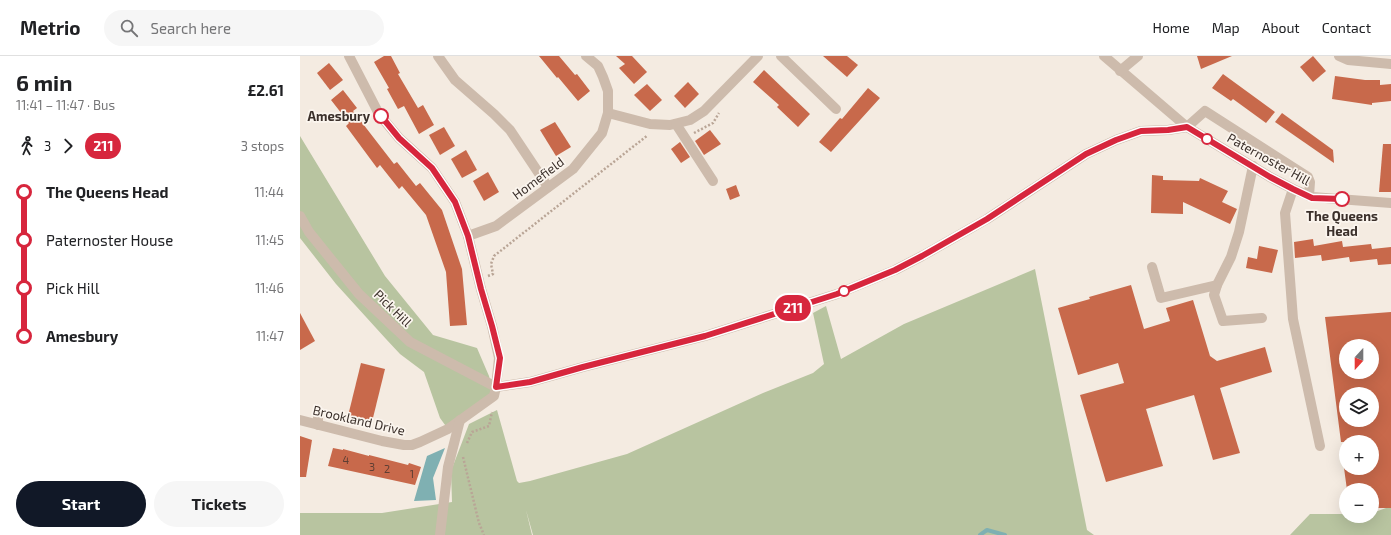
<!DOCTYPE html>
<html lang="en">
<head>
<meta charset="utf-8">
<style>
  body { margin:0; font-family:"Exo 2",sans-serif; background:#f6f6f6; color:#202124; height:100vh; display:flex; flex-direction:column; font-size:15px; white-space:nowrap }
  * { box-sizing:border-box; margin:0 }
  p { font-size:13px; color:#757577 }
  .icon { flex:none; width:22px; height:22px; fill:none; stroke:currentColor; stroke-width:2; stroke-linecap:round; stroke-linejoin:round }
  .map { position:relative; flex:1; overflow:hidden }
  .panel { display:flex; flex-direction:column; background:#fff; width:300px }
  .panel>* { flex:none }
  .badge { padding:0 8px; border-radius:13px; font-size:14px; line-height:26px }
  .needle { width:26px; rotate:201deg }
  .tools { position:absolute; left:1039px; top:283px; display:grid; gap:8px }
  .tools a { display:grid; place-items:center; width:40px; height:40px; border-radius:50%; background:#fff; box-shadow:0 4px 16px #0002; font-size:20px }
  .map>.badge { position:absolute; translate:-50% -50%; box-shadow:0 0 0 2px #fff }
  .legs { display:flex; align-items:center; gap:6px; height:44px; padding:0 16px; font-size:13px }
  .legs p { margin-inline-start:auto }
  .head { display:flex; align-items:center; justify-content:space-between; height:68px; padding:0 16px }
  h1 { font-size:22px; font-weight:700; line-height:30px }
  .primary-button { display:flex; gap:8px; margin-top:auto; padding:8px 16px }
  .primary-button a { flex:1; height:46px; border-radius:24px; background:#111827; color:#fff; font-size:16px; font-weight:700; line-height:46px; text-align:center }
  .primary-button a+a { background:#f6f6f6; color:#202124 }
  ul { padding:0 16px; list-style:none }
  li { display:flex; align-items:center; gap:14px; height:48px; font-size:15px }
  li i { display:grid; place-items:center; width:6px; height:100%; margin:0 5px; background:currentColor }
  li i::after { content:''; width:10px; height:10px; margin:-5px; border:3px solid; border-radius:50%; background:#fff }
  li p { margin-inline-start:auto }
  li:first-child i { background:linear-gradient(#0000 50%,currentColor 0) }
  li:last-child i { background:linear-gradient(currentColor 50%,#0000 0) }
  header { display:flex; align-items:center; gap:24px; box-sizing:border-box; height:56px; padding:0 20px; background:#fff; border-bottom:1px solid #e0e0e0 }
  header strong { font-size:19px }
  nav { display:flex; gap:22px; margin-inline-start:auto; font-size:14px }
  .search { width:280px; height:36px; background:#f6f6f6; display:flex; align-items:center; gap:10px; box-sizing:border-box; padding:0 14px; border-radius:22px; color:#757577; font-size:15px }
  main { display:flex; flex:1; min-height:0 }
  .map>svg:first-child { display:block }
  .green { fill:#b8c4a0 }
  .water { fill:#7fb0b2 }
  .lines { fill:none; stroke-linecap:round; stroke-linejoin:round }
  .stream { stroke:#7fb0b2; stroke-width:4 }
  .building { fill:#c8694b; fill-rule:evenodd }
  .path { stroke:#b9a596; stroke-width:2.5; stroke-dasharray:2 2; stroke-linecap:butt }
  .minor { stroke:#cdbbac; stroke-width:10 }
  .line-1-casing { stroke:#fff; stroke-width:9 }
  .line-1 { stroke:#d7263d; stroke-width:6 }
  .stop-1-dot { fill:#fff; stroke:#d7263d; stroke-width:2 }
  .labels { text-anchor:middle; stroke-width:3.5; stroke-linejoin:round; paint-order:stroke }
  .number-label { font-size:11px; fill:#5e3e33 }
  .stop-label { font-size:13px; font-weight:bold; fill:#3b302b; stroke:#fbf5ee; text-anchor:end }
  .street-label { font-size:13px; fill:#3b302b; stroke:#fbf5ee }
</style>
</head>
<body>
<header>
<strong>Metrio</strong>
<div class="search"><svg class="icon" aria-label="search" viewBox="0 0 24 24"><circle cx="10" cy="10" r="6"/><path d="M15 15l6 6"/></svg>Search here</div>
<nav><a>Home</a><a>Map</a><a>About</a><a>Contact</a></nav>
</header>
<main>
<section class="panel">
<div class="head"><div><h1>6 min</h1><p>11:41 – 11:47 · Bus</p></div><b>£2.61</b></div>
<div class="legs"><svg class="icon" aria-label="walk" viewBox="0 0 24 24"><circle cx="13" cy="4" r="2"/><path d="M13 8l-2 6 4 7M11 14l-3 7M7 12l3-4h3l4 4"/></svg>3<svg class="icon" aria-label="forward" viewBox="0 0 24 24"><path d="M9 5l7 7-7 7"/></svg><b class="badge" style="background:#d7263d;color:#fff">211</b><p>3 stops</p></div>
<ul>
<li><i style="color:#d7263d"></i><b>The Queens Head</b><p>11:44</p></li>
<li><i style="color:#d7263d"></i><span>Paternoster House</span><p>11:45</p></li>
<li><i style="color:#d7263d"></i><span>Pick Hill</span><p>11:46</p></li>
<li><i style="color:#d7263d"></i><b>Amesbury</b><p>11:47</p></li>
</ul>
<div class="primary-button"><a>Start</a><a>Tickets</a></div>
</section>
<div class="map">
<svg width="1091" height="479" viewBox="0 0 1091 479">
  <rect width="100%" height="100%" fill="#f4ebe1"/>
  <g class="green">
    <path d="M0,80L85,220L133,279L177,292L189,320L194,340L148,373L140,362L124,316L100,298L86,283L36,228L0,182Z"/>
    <path d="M735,213L787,474L794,479H233L226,454L232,479H0V457H82L152,446L151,415L169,368L197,354L217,425L219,427L230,425L327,398L463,337L513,317L524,308L513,257L526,250L541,303L604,268Z"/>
    <path d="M1086,452H1091V479H990L1010,458H1046V460H1072V457Z"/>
  </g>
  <path class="water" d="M145,392L133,422L136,444L114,445L127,400Z"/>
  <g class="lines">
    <path class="stream" d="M680,479L687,474L705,479"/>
  </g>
  <g class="building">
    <path d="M84,0H91L100,17L98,18L118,52L123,49L134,69L119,78L104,50L98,53L87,33L89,32L74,6Z"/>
    <path d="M239,0H259L275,19L277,18L290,35L278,45L258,21L257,22Z"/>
    <path d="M316,0H332L347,16L334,28L319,12L325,8Z"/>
    <path d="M523,0H547L558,9L547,21Z"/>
    <path d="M897,0H932L901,13Z"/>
    <path d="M1013,0L1026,15L1013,26L1000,11Z"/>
    <path d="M29,7L43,24L30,34L17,17Z"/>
    <path d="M464,14L510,58L498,71L477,51L479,49L453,26Z"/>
    <path d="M923,18L975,56L966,67L933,43L931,45L912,32Z"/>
    <path d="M1035,20L1065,24H1080V29L1091,28V45L1072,47V49L1032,43Z"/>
    <path d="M388,26L399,38L385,52L374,40Z"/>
    <path d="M347,28L362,44L350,55L334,39Z"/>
    <path d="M568,32L580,42L531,96L519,86L540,62L542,63Z"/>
    <path d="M43,34L57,52L53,55L94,108L97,106L116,130L120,127L142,154L162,213L167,269L150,270L146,216L126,159L102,130L99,133L80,109L77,112L46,70L49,67L31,44Z"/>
    <path d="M982,57L1033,94L1034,107L975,66Z"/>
    <path d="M255,66L271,91L256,100L240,74Z"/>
    <path d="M144,71L155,90L140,99L129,79Z"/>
    <path d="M410,74L421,88L404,99L395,85Z"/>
    <path d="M380,86L390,101L381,107L371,93Z"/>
    <path d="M1083,88H1091V136H1079Z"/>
    <path d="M166,94L177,114L162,122L151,103Z"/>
    <path d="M188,116L199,136L184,145L173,125Z"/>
    <path d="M852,119L863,120V124L899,125L900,122L928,135L922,146L937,153L930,168L883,146V158L851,157Z"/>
    <path d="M436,129L440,140L430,144L426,133Z"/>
    <path d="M1013,183L1014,190L1042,185L1043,191L1071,188L1072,193L1091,191V208L1078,209L1077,203L1050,206L1049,201L1022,205L1021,199L995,202L994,186Z"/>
    <path d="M959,190L978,194L972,217L946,212L948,201L957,203Z"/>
    <path d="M831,229L844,273L870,265L866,252L893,244L910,300L917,305L965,291L972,316L920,332L940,397L913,404L894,339L846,353L863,410L806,426L780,339L824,327L818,307L778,319L758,252L790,243L789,241Z"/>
    <path d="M1091,256V452H1072V434H1047L1044,412H1072V386H1041L1025,261ZM1046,290H1072V316H1046ZM1046,338H1072V364H1046Z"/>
    <path d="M0,257L15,285L0,294Z"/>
    <path d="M61,307L85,313L71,370L47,364Z"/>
    <path d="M0,380L12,384L6,421H0Z"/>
    <path d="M33,392L43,394V393L69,400V399L108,409L109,407L121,411L115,429L28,410Z"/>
  </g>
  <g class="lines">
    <g class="path">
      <path d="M394,77L413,67L419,57"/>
      <path d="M188,220L193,218L191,208L194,200L348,79"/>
      <path d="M167,387L172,376L189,370L192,356"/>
      <path d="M163,401L179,467L184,479"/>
    </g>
    <g class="minor">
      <path d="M138,0L155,24L194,58L210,74L248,131"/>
      <path d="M481,0L536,53"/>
      <path d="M804,0L887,71L970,121L993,133L1012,141L1091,147"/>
      <path d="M1039,0L1048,4L1091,8"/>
      <path d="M820,15L838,0"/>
      <path d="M308,57L350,68L370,69L390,64L404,55L458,0"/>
      <path d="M376,68L413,125"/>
      <path d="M887,71L905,55L1008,121L1010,126L1009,140"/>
      <path d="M953,110L939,176L931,201L917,229L914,239L923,265L962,262"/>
      <path d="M993,133L985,157L993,263L1020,390"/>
      <path d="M0,160L9,176L59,238L110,286L196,331L230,326L283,311L405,280L537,238L595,214L622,200L687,163L786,98L816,84L841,75L868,74L887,71"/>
      <path d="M168,180L196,170L273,113L302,77L308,57V35L303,21L298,10L286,0"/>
      <path d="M852,211L861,242L917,229"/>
      <path d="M18,356V369"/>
      <path d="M0,364L82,385L104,389H112L120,386L148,373L194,340L196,331L199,302L192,270L181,233L168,180L155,146L132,112L99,82L79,58L49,0"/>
      <path d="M140,479L148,411L160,364"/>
    </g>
  </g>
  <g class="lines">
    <defs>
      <path id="line-1" d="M81,60L99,82L132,112L155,146L168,180L181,233L192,270L200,302L196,331L230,326L283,311L405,280L537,238L595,214L622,200L687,163L786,98L816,84L841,75L868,74L887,71L970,121L993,133L1012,142L1042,143"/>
    </defs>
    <use href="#line-1" class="line-1-casing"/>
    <use href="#line-1" class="line-1"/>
  </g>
  <g class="stop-1-dot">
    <circle cx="81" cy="60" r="7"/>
    <circle cx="907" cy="83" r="5"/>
    <circle cx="1042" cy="143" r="7"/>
    <circle cx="544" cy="235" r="5"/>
  </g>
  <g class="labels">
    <g class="number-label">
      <text x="46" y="408">4</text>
      <text x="72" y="415">3</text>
      <text x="87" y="417">2</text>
      <text x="112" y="422">1</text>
    </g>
    <g class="stop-label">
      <text x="70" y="65">Amesbury</text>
      <text x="1042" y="165" text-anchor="middle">The Queens<tspan x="1042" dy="15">Head</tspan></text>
    </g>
    <g class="street-label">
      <text transform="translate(969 103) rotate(29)" y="5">Paternoster Hill</text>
      <text transform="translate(238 122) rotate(-37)" y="5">Homefield</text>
      <text transform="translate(93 252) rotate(44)" y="5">Pick Hill</text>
      <text transform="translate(59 364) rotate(13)" y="5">Brookland Drive</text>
    </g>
  </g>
</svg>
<div class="tools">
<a><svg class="needle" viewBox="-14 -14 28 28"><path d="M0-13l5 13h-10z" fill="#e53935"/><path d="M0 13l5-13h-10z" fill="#757577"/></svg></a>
<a><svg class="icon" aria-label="layers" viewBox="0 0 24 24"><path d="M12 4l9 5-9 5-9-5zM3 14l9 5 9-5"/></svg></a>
<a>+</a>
<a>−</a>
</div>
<b class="badge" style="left:493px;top:252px;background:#d7263d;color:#fff">211</b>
</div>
</main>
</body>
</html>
